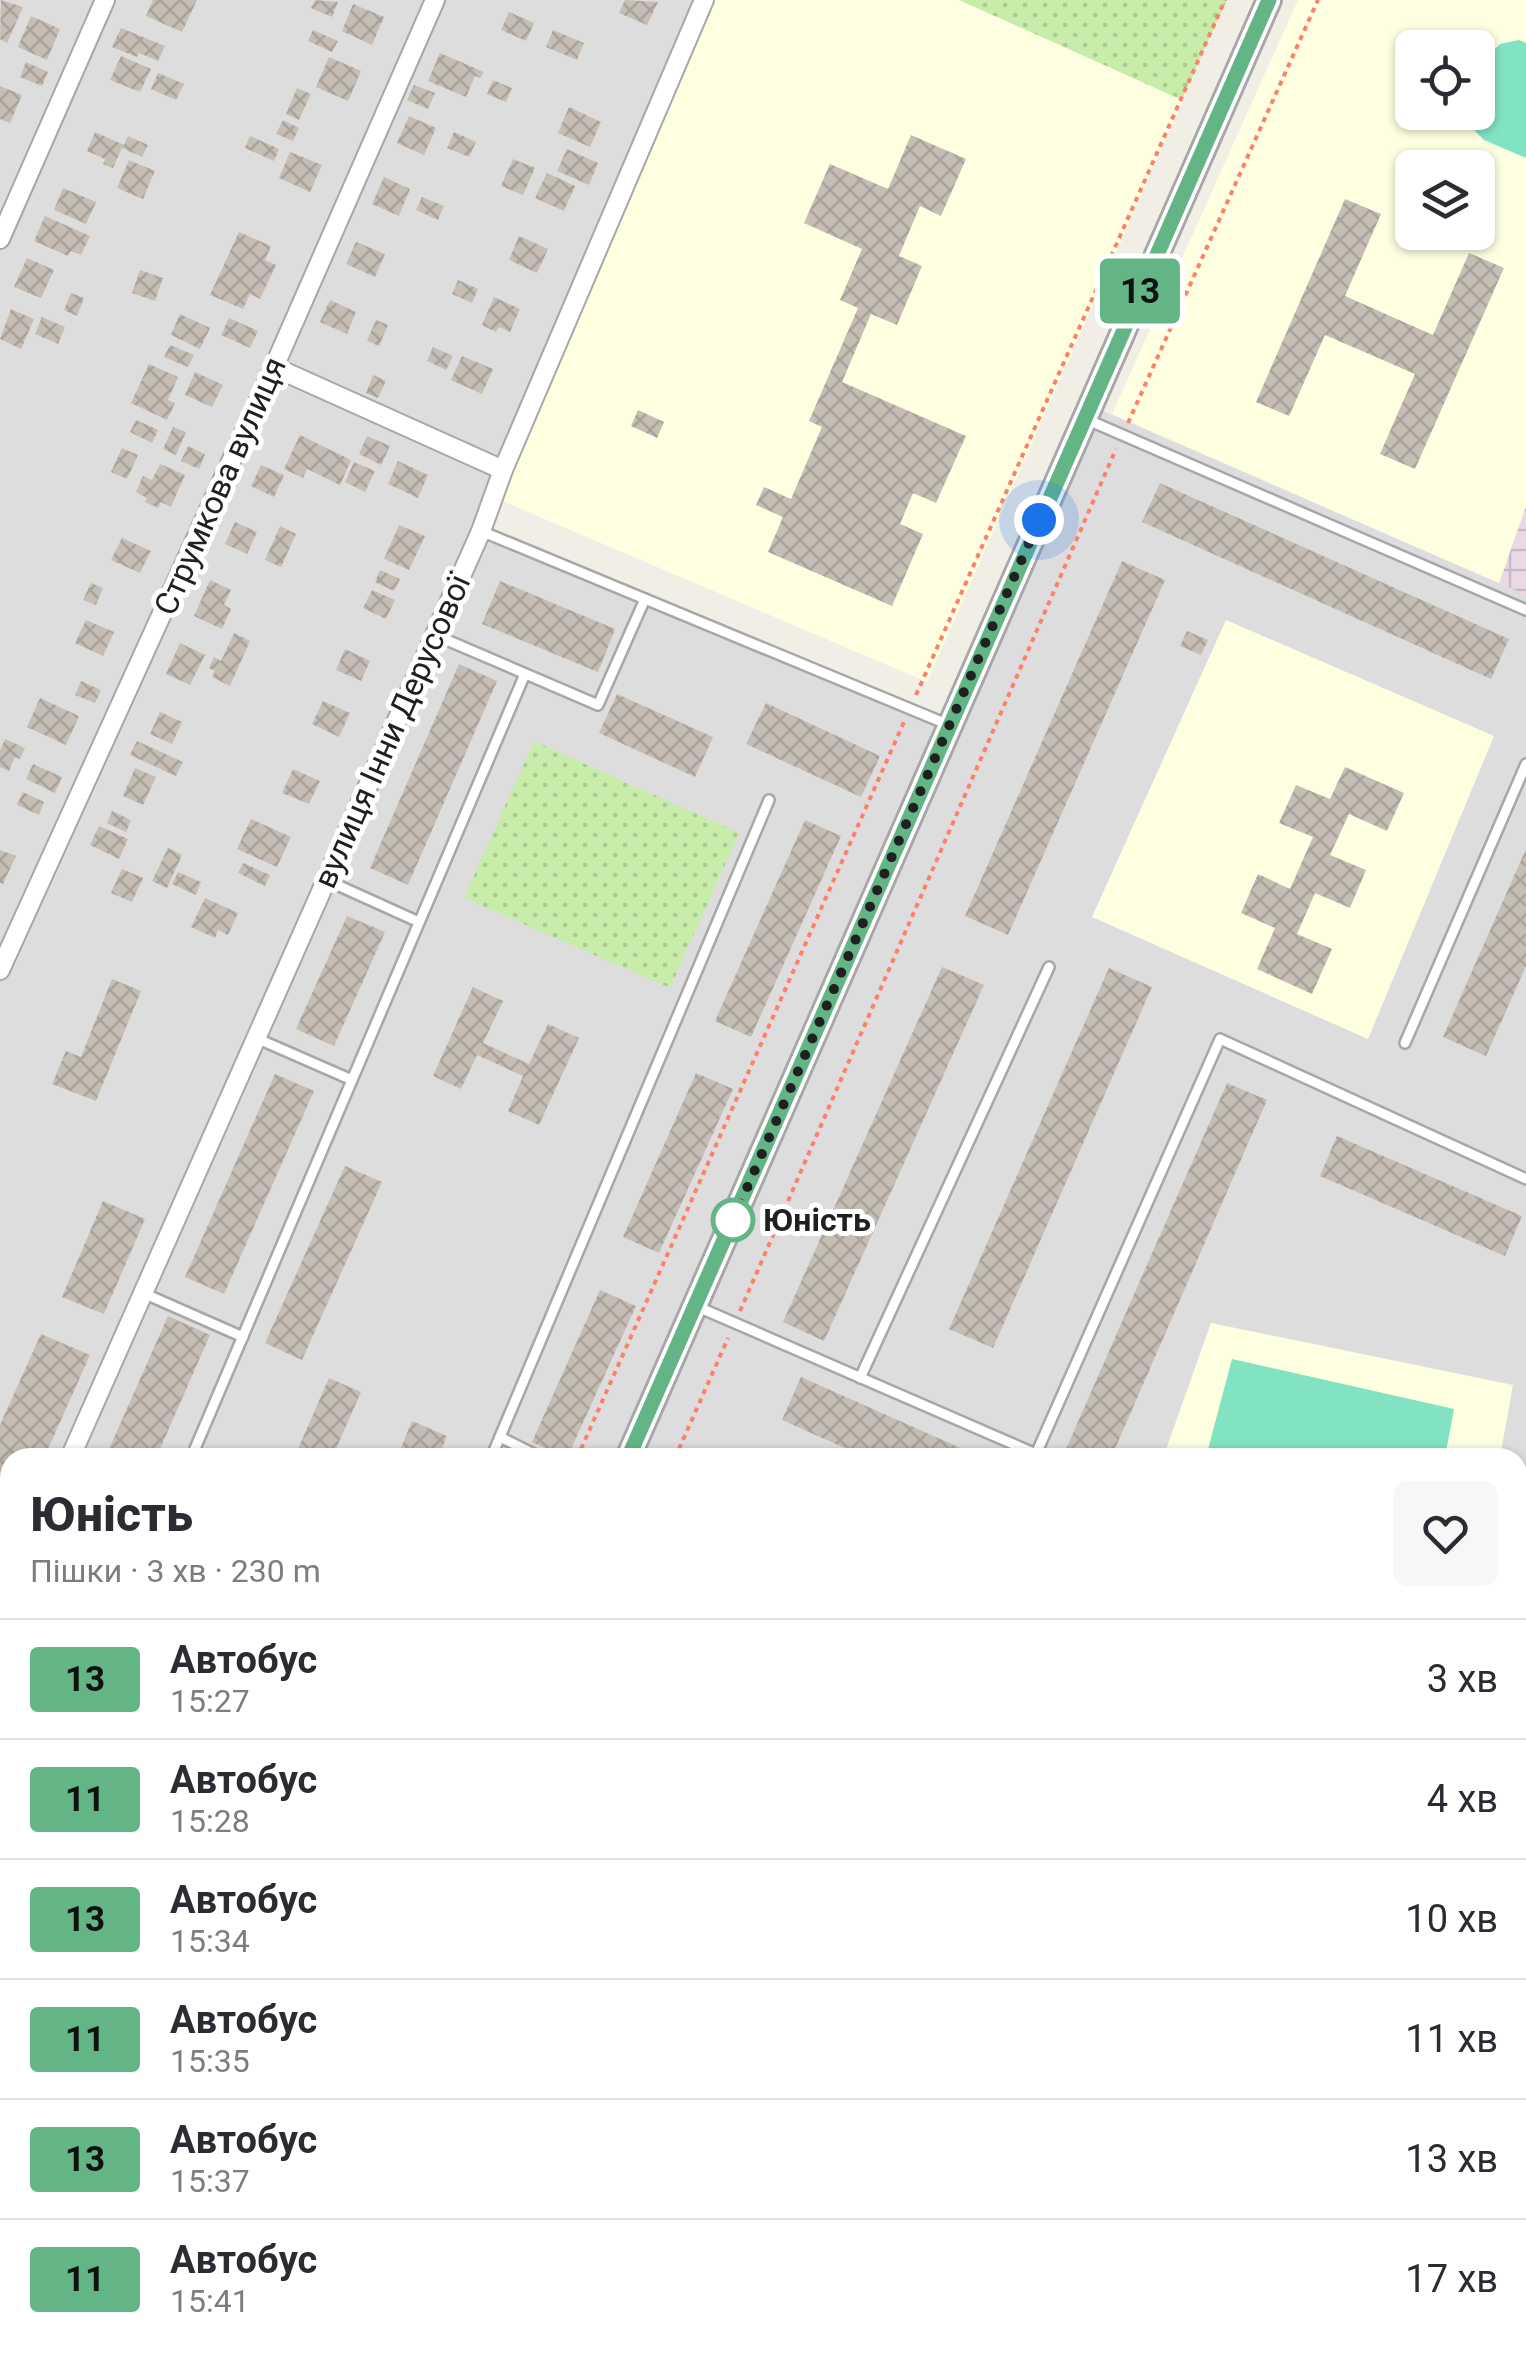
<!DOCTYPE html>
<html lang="uk">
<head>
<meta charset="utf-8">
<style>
  body { margin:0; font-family:Roboto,sans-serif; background:#f7f7f7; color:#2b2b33; height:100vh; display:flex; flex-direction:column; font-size:38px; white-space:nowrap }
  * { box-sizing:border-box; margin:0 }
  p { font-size:32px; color:#7c7c81 }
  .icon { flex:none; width:55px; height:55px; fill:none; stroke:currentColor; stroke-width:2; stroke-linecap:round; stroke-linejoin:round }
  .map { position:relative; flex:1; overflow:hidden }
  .side { position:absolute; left:0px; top:1448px; width:1528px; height:912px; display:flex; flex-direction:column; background:#fff; border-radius:30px 30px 0 0; box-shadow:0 2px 8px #0004 }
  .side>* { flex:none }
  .badge { padding:0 20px; border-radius:8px; font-size:35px; line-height:65px }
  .tools { position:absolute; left:1395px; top:30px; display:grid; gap:20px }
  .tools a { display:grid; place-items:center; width:100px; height:100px; border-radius:15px; background:#fff; box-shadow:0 2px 8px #0004; font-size:50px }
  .you { position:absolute; width:50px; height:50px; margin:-25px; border:8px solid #fff; border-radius:50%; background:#1a73e8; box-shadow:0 0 0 15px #1a73e833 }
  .map>.badge { position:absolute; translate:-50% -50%; box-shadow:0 0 0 5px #fff }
  .round { display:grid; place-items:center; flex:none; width:105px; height:105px; border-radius:15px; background:#f7f7f7 }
  .headline { display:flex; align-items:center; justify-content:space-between; height:170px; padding:0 30px }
  h1 { font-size:48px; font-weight:800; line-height:75px }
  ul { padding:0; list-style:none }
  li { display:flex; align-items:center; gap:30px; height:120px; padding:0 30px; border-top:2px solid #e1e1e2 }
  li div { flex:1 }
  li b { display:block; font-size:38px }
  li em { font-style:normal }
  li .badge { min-width:110px; font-weight:700; text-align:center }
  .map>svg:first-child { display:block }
  .residential { fill:#dedddd }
  .industrial { fill:url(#industrial-grid) }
  .education { fill:#feffe1; fill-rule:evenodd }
  .grass { fill:url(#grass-dots) }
  .pitch { fill:#81e3c2 }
  .building { fill:url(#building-cross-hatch) }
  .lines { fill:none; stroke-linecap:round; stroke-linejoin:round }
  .service-casing { stroke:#a7a7a7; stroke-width:14 }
  .minor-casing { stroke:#a7a7a7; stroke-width:22 }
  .tertiary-casing { stroke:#a7a7a7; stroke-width:28 }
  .path { stroke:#ff7f69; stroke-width:4; stroke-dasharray:5 5; stroke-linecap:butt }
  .service { stroke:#fff; stroke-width:9 }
  .minor { stroke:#fff; stroke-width:18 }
  .tertiary { stroke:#fff; stroke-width:22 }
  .line-casing { stroke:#fff; stroke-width:22 }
  .line { stroke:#64b586; stroke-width:15 }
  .walk { stroke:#202020; stroke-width:10; stroke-dasharray:0 18 }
  .stop-dot { fill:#fff; stroke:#64b586; stroke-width:5 }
  .labels { text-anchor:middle; stroke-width:10; stroke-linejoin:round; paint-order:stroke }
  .street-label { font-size:32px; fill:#202020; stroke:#fff }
  .stop-label { font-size:32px; font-weight:bold; fill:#202020; stroke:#fff; text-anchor:start }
</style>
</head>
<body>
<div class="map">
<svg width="1526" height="2359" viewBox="0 0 1526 2359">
  <defs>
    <pattern id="industrial-grid" width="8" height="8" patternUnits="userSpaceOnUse" patternTransform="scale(2.5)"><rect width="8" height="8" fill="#ead8e6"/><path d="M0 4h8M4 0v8" fill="none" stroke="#c8b9c5"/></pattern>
    <pattern id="grass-dots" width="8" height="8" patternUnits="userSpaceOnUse" patternTransform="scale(2.5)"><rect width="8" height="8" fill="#c8edaa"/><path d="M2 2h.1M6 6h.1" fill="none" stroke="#accb92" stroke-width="1.8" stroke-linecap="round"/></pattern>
    <pattern id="building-cross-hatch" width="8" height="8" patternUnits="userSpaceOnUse" patternTransform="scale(2.5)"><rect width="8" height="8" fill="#c6beb5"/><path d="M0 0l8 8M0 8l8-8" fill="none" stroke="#aaa39b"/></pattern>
  </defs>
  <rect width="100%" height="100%" fill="#f1eee6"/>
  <path class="residential" d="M0,0H704L481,530L950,726L1089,405L1526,595V2237L1518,2233V1458H10V2350H1268L1287,2359H0Z"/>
  <path class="industrial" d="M1526,506V595L1499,583Z"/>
  <g class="education">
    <path d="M704,0H1227L927,682L493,497Z"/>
    <path d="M1298,0H1526V506L1499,583L1112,414ZM1412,48H1478V112H1412ZM1412,168H1478V232H1412Z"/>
    <path d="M1226,620L1494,736L1368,1039L1092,917Z"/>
    <path d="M1211,1323L1513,1385L1500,1457L1163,1458Z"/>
  </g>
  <g class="grass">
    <path d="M959,0H1227L1182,100Z"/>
    <path d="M534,741L739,833L670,988L464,898Z"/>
    <path d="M1329,2350H1504L1524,2359H1350Z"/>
  </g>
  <g class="pitch">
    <path d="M1519,40L1526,43V158L1484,140L1475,131L1469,113L1478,112V66L1500,44Z"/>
    <path d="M1232,1359L1454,1409L1445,1457H1206Z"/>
  </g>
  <g class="building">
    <path d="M1,0L23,7L7,43L0,39Z"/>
    <path d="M153,0H197L182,32L146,16Z"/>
    <path d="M315,0L338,2L332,17L311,8Z"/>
    <path d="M625,0L658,2L647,25L619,13Z"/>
    <path d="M353,4L384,17L372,45L342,31Z"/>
    <path d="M509,12L534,23L526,41L501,30Z"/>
    <path d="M31,16L60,29L47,60L18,47Z"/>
    <path d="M121,28L165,46L158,61L139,53L137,57L112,47Z"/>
    <path d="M313,30L338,41L332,52L308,41Z"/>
    <path d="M553,30L584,43L577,60L546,47Z"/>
    <path d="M440,53L484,72L480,78L475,76L466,97L428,81Z"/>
    <path d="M121,56L151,69L140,92L110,80Z"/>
    <path d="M329,57L361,71L348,101L316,87Z"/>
    <path d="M26,62L48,72L42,86L20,77Z"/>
    <path d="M158,73L184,84L176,100L151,89Z"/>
    <path d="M493,80L512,88L506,102L487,94Z"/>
    <path d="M414,85L435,93L428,109L407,100Z"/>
    <path d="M0,86L22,95L10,123L0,119Z"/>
    <path d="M297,88L311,94L299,120L286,114Z"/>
    <path d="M569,107L601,122L590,147L558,133Z"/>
    <path d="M409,116L436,128L424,155L397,143Z"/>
    <path d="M283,120L299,128L293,141L276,134Z"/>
    <path d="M95,132L124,145L128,136L148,145L142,157L122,148L113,168L103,164L105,159L87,151Z"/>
    <path d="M454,132L476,142L469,157L447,148Z"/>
    <path d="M911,135L966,159L941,216L920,206L899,256L922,266L897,325L871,314L842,382L966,436L936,503L913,493L900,524L923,534L892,606L768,552L783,517L756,505L764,487L791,499L822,427L809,421L858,308L840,300L862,249L804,223L830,164L888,189Z"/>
    <path d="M250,136L279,149L274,161L245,148Z"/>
    <path d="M567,149L598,163L589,185L557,171Z"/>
    <path d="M290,152L322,165L310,192L279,178Z"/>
    <path d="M513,159L535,168L523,195L501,186Z"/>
    <path d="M129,160L155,171L143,199L117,188Z"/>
    <path d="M547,173L575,186L564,211L535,198Z"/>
    <path d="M384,177L410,189L399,216L372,204Z"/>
    <path d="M63,188L96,202L86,224L54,210Z"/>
    <path d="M422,197L444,206L438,220L416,210Z"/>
    <path d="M1345,199L1381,214L1345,296L1433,335L1469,253L1504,268L1415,469L1380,454L1415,374L1325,335L1289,416L1256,402Z"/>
    <path d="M45,216L90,236L81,255L71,251L68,256L34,241Z"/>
    <path d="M239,232L271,246L265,260L276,265L260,299L250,294L243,309L210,295Z"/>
    <path d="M519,236L548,249L537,273L509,260Z"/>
    <path d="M356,242L385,254L375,277L346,264Z"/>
    <path d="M27,258L54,270L41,298L14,287Z"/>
    <path d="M140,270L163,278L155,301L132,293Z"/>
    <path d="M458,280L478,289L472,303L452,294Z"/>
    <path d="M71,293L84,298L77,316L64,310Z"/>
    <path d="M494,297L520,309L510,332L499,327L496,332L482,325Z"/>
    <path d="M330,300L356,312L347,334L320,322Z"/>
    <path d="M11,309L34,319L21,349L0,339Z"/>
    <path d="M180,314L210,328L200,349L171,335Z"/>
    <path d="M42,317L65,327L58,344L35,334Z"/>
    <path d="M229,318L258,331L250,348L221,335Z"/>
    <path d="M376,320L388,325L379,346L367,341Z"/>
    <path d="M170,345L194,355L188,367L164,357Z"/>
    <path d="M433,347L453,356L446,370L427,361Z"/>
    <path d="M462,356L493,369L482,394L451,380Z"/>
    <path d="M149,364L178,377L168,400L175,403L167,420L131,403Z"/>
    <path d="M195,372L223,385L212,407L185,395Z"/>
    <path d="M373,375L386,381L378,398L366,393Z"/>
    <path d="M638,410L664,422L657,438L631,426Z"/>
    <path d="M136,420L158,430L152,443L130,432Z"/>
    <path d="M173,427L186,432L176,455L163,449Z"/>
    <path d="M300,435L351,460L340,485L307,469L303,478L284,469Z"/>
    <path d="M367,436L390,446L381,465L359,454Z"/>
    <path d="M188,446L205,454L199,469L181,461Z"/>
    <path d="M122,448L138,455L127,479L111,472Z"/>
    <path d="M398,461L428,475L418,498L388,484Z"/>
    <path d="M354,462L375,471L365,492L345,482Z"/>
    <path d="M160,464L185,475L171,507L161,502L158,508L145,502L147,498L136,492L143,476L152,480Z"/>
    <path d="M261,465L284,475L274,497L251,486Z"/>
    <path d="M1160,483L1509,639L1491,679L1142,522Z"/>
    <path d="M235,522L257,532L247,554L225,544Z"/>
    <path d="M399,525L425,536L409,570L384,559Z"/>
    <path d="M280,526L296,534L281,567L265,560Z"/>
    <path d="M122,538L151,551L140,573L111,560Z"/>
    <path d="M1122,561L1165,580L1008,935L965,916Z"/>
    <path d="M380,570L400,579L394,591L375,582Z"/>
    <path d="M210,580L231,590L224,605L231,609L222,629L194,616Z"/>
    <path d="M500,581L615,629L598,672L482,624Z"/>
    <path d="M91,583L103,588L96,605L83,600Z"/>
    <path d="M372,590L395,600L386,619L363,608Z"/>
    <path d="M86,620L114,632L103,656L75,643Z"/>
    <path d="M1187,631L1208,640L1201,655L1180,646Z"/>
    <path d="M234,633L250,641L230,686L212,677L215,671L209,668L214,657L221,661Z"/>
    <path d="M180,643L205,655L190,685L166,674Z"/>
    <path d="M345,649L370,661L361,681L336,670Z"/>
    <path d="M459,664L497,681L408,885L370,868Z"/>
    <path d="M81,681L101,690L95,703L75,695Z"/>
    <path d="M617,694L713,737L695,777L599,733Z"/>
    <path d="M40,698L79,716L66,745L27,727Z"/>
    <path d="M323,701L350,713L339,737L312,724Z"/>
    <path d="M766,703L880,756L861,797L746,744Z"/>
    <path d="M160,712L182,722L172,744L150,734Z"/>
    <path d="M5,739L25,748L20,759L15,757L9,771L0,767V750Z"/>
    <path d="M137,741L183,762L176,776L130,755Z"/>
    <path d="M33,764L62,777L55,793L26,779Z"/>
    <path d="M1345,767L1404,793L1387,831L1349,814L1330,855L1366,870L1350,908L1315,893L1297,934L1332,949L1312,994L1257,969L1275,928L1241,913L1258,874L1290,889L1313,837L1279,823L1296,785L1330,799Z"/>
    <path d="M135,768L156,777L143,805L123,796Z"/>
    <path d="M293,769L320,781L309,804L282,793Z"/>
    <path d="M23,792L44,802L39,815L17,805Z"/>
    <path d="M112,811L131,820L126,832L107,823Z"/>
    <path d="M251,819L291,837L277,867L237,849Z"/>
    <path d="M805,820L841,836L751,1037L715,1021Z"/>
    <path d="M99,826L128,839L119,859L90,845Z"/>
    <path d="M168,848L182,855L167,888L152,881Z"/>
    <path d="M1526,849V966L1486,1056L1443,1037Z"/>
    <path d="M0,850L16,856L3,884L0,883Z"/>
    <path d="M243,863L270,875L265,886L238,873Z"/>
    <path d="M122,869L143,878L132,902L111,893Z"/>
    <path d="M178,872L201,882L196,895L172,884Z"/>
    <path d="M205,898L238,913L228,935L218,930L215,938L191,927Z"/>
    <path d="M347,916L385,932L334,1046L296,1029Z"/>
    <path d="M942,967L984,985L824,1341L783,1322Z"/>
    <path d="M1109,968L1152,987L993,1348L949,1329Z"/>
    <path d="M112,979L141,991L96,1101L52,1084L66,1051L81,1057Z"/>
    <path d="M473,987L503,1001L483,1043L529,1064L548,1024L579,1038L539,1125L508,1111L523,1076L477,1055L461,1089L433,1076Z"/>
    <path d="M696,1073L733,1089L659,1253L623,1237Z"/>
    <path d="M275,1074L314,1091L224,1294L185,1277Z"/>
    <path d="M1227,1083L1267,1100L1111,1458H1087L1066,1449Z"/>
    <path d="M1337,1136L1522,1216L1505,1256L1320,1176Z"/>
    <path d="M345,1166L382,1182L302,1360L265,1343Z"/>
    <path d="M103,1201L145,1219L104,1314L62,1297Z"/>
    <path d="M600,1290L636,1306L567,1458L532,1442Z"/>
    <path d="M168,1316L210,1335L156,1458H105Z"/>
    <path d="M41,1334L90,1355L44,1458H10V1517L0,1513V1425Z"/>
    <path d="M801,1377L983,1458H867L782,1420Z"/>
    <path d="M329,1378L361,1392L332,1458H294Z"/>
    <path d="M412,1421L447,1436L438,1458H397Z"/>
    <path d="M10,1675V1782L0,1804V1698Z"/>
    <path d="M1526,1714V1817L1518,1813V1733Z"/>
    <path d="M1518,2123L1526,2127V2173L1518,2169Z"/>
    <path d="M122,2350H163L159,2359H118Z"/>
    <path d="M352,2350H401L397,2359H348Z"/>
    <path d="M504,2350H531L545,2356L543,2359H500Z"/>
    <path d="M882,2350H944L940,2359H902Z"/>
  </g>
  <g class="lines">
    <defs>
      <g id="service">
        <path d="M1088,420L1526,610"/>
        <path d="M481,531L949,725"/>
        <path d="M435,635L598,705L645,599"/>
        <path d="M326,880L419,922"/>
        <path d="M256,1038L352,1080"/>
        <path d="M1405,1043L1526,764"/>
        <path d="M143,1293L243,1337"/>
        <path d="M698,1307L1036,1454L1220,1039L1526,1179"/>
        <path d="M860,1378L1049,967"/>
        <path d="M500,1437L542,1458"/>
        <path d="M191,1458L525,674"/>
        <path d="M491,1458L769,800"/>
        <path d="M1518,1684L1526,1663"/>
        <path d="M1518,1838L1526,1842"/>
        <path d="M0,1918L10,1897"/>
        <path d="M0,1928L10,1933"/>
        <path d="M1518,1966L1526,1947"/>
        <path d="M1518,2087L1526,2091"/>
        <path d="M818,2350L838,2359"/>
        <path d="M82,2359L86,2350"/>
        <path d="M418,2359L422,2350"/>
        <path d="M576,2359L580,2350"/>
        <path d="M957,2359L961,2350"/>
      </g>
      <g id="minor">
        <path d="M0,239L105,0"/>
        <path d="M274,367L503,470"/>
        <path d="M0,970L274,367L435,0"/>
        <path d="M70,1458L481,531L503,470L704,0"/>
        <path d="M0,1612L10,1591"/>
        <path d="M234,2359L238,2350"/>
      </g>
      <g id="tertiary">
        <path d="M628,1458L1269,0"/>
        <path d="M0,1567L10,1571"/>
        <path d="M1269,2350L1289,2359"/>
      </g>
    </defs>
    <use href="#service" class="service-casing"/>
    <use href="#minor" class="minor-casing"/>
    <use href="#tertiary" class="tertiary-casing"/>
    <g class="path">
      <path d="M1128,423L1318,0"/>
      <path d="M916,695L1225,0"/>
      <path d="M740,1311L1116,449"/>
      <path d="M577,1458L904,722"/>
      <path d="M675,1458L728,1338"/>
      <path d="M1518,2297L1526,2300"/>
      <path d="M1518,2346L1526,2350"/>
      <path d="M1060,2350L1080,2359"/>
      <path d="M1129,2350L1149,2359"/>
      <path d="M176,2359L180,2350"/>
    </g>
    <use href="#service" class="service"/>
    <use href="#minor" class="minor"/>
    <use href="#tertiary" class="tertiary"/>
  </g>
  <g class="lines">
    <defs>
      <path id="line" d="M628,1458L1269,0"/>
    </defs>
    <use href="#line" class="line-casing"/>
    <use href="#line" class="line"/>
    <path class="walk" d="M733,1220L1039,520"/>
  </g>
  <circle class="stop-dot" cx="733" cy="1220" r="20"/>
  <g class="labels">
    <g class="street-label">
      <text transform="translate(220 486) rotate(-66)" y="11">Струмкова вулиця</text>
      <text transform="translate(392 731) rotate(-66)" y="11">вулиця Інни Дерусової</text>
    </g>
    <g class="stop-label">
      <text x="763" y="1231">Юність</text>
    </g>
  </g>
</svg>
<div class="tools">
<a><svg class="icon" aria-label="locate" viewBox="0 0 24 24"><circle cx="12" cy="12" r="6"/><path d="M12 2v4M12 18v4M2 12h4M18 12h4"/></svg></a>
<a><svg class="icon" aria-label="layers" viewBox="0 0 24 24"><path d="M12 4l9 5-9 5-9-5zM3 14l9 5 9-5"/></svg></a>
</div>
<div class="you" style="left:1039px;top:520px"></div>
<b class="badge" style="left:1140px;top:291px;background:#64b586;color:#111">13</b>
<section class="side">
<div class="headline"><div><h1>Юність</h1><p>Пішки · 3 хв · 230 m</p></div><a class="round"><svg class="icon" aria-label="heart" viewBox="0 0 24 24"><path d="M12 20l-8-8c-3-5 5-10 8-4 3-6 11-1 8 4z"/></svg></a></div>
<ul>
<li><span class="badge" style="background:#64b586;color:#111">13</span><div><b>Автобус</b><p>15:27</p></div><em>3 хв</em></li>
<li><span class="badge" style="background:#64b586;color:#111">11</span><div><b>Автобус</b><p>15:28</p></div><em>4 хв</em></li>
<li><span class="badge" style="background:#64b586;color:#111">13</span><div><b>Автобус</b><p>15:34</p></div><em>10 хв</em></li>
<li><span class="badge" style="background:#64b586;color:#111">11</span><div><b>Автобус</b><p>15:35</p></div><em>11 хв</em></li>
<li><span class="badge" style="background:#64b586;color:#111">13</span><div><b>Автобус</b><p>15:37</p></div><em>13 хв</em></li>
<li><span class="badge" style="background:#64b586;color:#111">11</span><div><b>Автобус</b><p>15:41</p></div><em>17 хв</em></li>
</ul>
</section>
</div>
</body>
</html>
